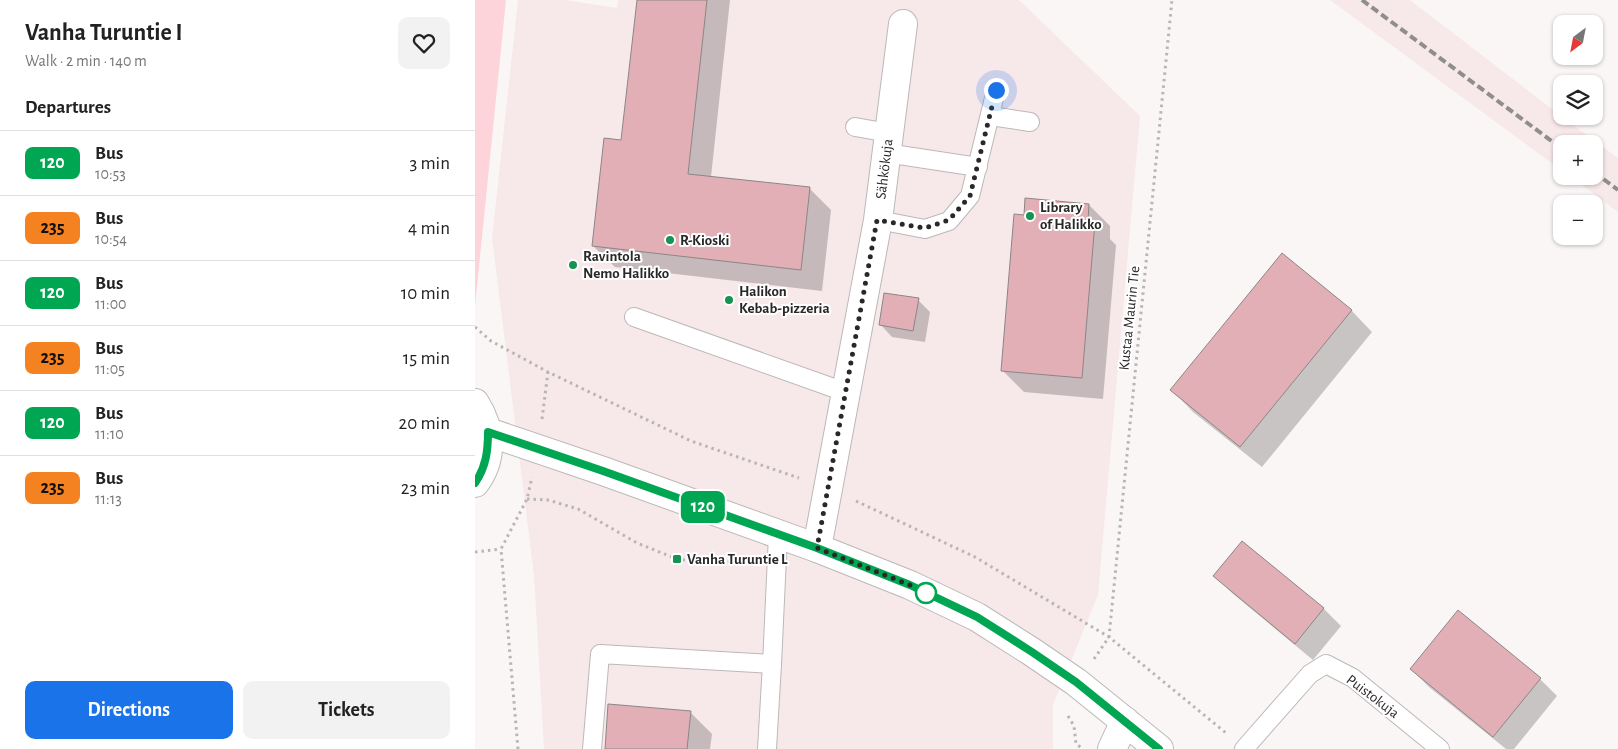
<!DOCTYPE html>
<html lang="en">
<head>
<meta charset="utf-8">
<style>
  body { margin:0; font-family:"Alegreya Sans",sans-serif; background:#f2f2f2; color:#222; height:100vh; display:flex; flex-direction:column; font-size:19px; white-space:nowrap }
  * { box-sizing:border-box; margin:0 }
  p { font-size:16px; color:#767676 }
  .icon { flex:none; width:28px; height:28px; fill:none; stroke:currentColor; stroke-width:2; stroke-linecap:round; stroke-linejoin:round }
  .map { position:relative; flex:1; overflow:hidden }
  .sheet { display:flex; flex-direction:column; background:#fff; width:475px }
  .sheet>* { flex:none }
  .badge { padding:0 10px; border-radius:8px; font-size:18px; line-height:32px }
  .needle { width:32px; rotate:212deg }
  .controls { position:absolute; left:1078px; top:15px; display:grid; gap:10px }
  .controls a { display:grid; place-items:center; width:50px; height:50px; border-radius:10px; background:#fff; box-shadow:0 1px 4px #0004; font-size:25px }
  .you { position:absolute; width:25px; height:25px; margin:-12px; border:4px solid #fff; border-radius:50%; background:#1a73e8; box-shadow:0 0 0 8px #1a73e833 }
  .map>.badge { position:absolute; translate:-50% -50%; box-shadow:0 0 0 2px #fff }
  h2 { padding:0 25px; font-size:19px; line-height:45px }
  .round { display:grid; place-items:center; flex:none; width:52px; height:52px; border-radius:10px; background:#f2f2f2 }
  .overview { display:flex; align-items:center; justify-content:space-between; height:85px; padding:0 25px }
  h1 { font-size:24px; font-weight:700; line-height:38px }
  .action { display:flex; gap:10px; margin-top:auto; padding:10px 25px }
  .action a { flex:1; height:58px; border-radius:10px; background:#1a73e8; color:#fff; font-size:20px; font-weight:700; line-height:58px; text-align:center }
  .action a+a { background:#f2f2f2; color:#222 }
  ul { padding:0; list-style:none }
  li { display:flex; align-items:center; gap:15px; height:65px; padding:0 25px; border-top:1px solid #e0e0e0 }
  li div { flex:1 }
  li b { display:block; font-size:19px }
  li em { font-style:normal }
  li .badge { min-width:55px; font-weight:700; text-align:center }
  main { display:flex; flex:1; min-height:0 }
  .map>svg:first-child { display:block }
  .built { fill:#f7e8ea }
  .green { fill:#fcd4d9 }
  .shadow { fill:#0003 }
  .building { fill:#e3afb6; stroke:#8b8686 }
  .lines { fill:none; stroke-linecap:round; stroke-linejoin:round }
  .service-casing { stroke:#bdb8b8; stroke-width:20 }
  .minor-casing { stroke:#bdb8b8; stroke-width:30 }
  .tertiary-casing { stroke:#bdb8b8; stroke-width:30 }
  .secondary-casing { stroke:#bdb8b8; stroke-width:30 }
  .path { stroke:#b9b5b5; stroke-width:3; stroke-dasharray:2.5 4; stroke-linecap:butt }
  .service { stroke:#fff; stroke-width:18 }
  .minor { stroke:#fff; stroke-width:28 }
  .tertiary { stroke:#fff; stroke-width:28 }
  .secondary { stroke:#fff; stroke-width:28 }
  .rail { stroke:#908d8d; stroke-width:4; stroke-dasharray:8 4; stroke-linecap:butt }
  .line-casing { stroke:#fff; stroke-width:11 }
  .line { stroke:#00a651; stroke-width:8 }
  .walk { stroke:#292727; stroke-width:5; stroke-dasharray:0 9 }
  .poi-dot { fill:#159350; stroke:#fff; stroke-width:2 }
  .stop-dot { fill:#fff; stroke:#00a651; stroke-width:2.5 }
  .labels { text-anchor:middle; stroke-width:4; stroke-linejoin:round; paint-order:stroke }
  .street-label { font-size:15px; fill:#292727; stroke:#fff }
  .poi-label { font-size:15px; font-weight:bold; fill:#292727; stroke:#fff; text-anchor:start }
</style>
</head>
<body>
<main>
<section class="sheet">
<div class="overview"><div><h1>Vanha Turuntie I</h1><p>Walk · 2 min · 140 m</p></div><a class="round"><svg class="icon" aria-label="heart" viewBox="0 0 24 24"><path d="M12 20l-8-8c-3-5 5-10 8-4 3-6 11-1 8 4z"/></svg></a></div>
<h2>Departures</h2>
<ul>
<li><span class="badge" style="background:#00a651;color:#fff">120</span><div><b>Bus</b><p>10:53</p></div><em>3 min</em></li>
<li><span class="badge" style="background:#f58220;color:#111">235</span><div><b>Bus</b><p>10:54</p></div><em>4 min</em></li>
<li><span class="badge" style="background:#00a651;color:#fff">120</span><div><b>Bus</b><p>11:00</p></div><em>10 min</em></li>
<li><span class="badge" style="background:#f58220;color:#111">235</span><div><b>Bus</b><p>11:05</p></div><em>15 min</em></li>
<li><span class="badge" style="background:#00a651;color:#fff">120</span><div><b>Bus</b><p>11:10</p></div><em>20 min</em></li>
<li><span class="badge" style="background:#f58220;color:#111">235</span><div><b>Bus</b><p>11:13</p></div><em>23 min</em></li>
</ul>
<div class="action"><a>Directions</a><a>Tickets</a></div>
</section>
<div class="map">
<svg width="1143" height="749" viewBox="0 0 1143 749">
  <rect width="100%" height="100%" fill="#fbf6f6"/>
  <g class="built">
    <path d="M43,0H90L142,8L143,0H544L665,116L623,595L578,705V749H69L59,576L17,238Z"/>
    <path d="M855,0H935L1086,116L1143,158V212L1095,176H1119V144H1086V170Z"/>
  </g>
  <path class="green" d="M0,0H31L0,306Z"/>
  <g class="shadow">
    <path d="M163,0H255L236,177L334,188L356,210L347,291L140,267L118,246L148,141Z"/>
    <path d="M614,205L635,226V239L641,245L628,399L549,392L527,370L550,216Z"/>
    <path d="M443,300L455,312L450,342L417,337L405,324Z"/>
    <path d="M876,310L897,332L787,467L718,412L697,390Z"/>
    <path d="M768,542L849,609L866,626L838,660L757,593L740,576Z"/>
    <path d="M936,669L1065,679L1082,696L1039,749H1031L954,687Z"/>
    <path d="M215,712L237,734L235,749H131Z"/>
  </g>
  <g class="building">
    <path d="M162,0H232L213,174L335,187L326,270L117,246L129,138L146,140Z"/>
    <path d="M550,198L614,204L613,221L620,222L607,378L526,371L539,214L549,215Z"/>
    <path d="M807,253L877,310L765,447L695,390Z"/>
    <path d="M409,293L444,298L438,331L404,325Z"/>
    <path d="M767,541L849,608L820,644L738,576Z"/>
    <path d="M983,610L1066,678L1018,737L935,669Z"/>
    <path d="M133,704L216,711L212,749H130Z"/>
  </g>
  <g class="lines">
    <defs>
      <g id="service">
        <path d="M516,116L555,122"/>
        <path d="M380,127L414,133"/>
        <path d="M411,153L503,167"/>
        <path d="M403,220L450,229L474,221L495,196L521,90"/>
        <path d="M159,317L370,392"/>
        <path d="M117,749L125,654L297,664L303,535"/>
        <path d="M292,749L297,664"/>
        <path d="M769,749L835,674L851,664L878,678L965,749"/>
      </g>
      <g id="minor">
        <path d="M342,548L403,220L428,24"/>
        <path d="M637,749L650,721"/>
      </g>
      <path id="tertiary" d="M13,432L128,471L342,548L435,585L502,617L557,652L601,682L684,749"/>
      <path id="secondary" d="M0,403C16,428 19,458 0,483"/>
    </defs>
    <use href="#service" class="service-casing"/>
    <use href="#minor" class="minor-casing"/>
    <use href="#tertiary" class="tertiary-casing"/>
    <use href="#secondary" class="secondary-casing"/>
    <g class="path">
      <path d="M0,327L16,341L73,372L216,441L324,478"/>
      <path d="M67,419L73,372"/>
      <path d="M52,499L73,500L103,509L162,543L202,559L223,562H277"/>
      <path d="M381,501L500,557L634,637L751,733"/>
      <path d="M0,552L26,549"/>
      <path d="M619,659L634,637L697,0"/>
      <path d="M593,716L599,726L601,744L607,748"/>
      <path d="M43,749L26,549L52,499L57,477"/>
    </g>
    <use href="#service" class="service"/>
    <use href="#minor" class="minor"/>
    <use href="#tertiary" class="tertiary"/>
    <use href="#secondary" class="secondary"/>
    <g class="rail">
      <path d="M887,0L1086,148"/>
      <path d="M1119,172L1143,190"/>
    </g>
  </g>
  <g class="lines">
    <defs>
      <path id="line" d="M0,483C11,467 13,451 13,432L128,471L342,548L435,585L502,617L557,652L601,682L684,749"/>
    </defs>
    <use href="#line" class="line-casing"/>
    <use href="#line" class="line"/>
    <path class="walk" d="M451,593L435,585L342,548L402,220L450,228L474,220L495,196L521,90"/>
  </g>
  <g class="poi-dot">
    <circle cx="555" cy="216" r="5"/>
    <circle cx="195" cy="240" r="5"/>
    <circle cx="98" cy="265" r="5"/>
    <circle cx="254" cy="300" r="5"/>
    <rect x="197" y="554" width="10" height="10" rx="2.5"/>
  </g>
  <circle class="stop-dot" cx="451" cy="593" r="10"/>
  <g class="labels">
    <g class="street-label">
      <text transform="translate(409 169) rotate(-83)" y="5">Sähkökuja</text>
      <text transform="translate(654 318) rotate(-84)" y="5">Kustaa Maurin Tie</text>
      <text transform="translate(898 696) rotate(37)" y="5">Puistokuja</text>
    </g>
    <g class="poi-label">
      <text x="565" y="212">Library<tspan x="565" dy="17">of Halikko</tspan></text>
      <text x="205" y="245">R-Kioski</text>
      <text x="108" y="261">Ravintola<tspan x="108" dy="17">Nemo Halikko</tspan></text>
      <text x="264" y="296">Halikon<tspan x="264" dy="17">Kebab-pizzeria</tspan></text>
      <text x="212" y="564">Vanha Turuntie L</text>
    </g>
  </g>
</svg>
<div class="controls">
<a><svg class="needle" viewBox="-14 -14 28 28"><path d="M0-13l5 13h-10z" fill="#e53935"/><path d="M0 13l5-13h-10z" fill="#767676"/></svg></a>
<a><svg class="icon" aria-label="layers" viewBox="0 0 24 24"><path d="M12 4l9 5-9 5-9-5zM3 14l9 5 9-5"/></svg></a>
<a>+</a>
<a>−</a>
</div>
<div class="you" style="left:521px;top:90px"></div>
<b class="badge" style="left:228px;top:507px;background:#00a651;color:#fff">120</b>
</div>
</main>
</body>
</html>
